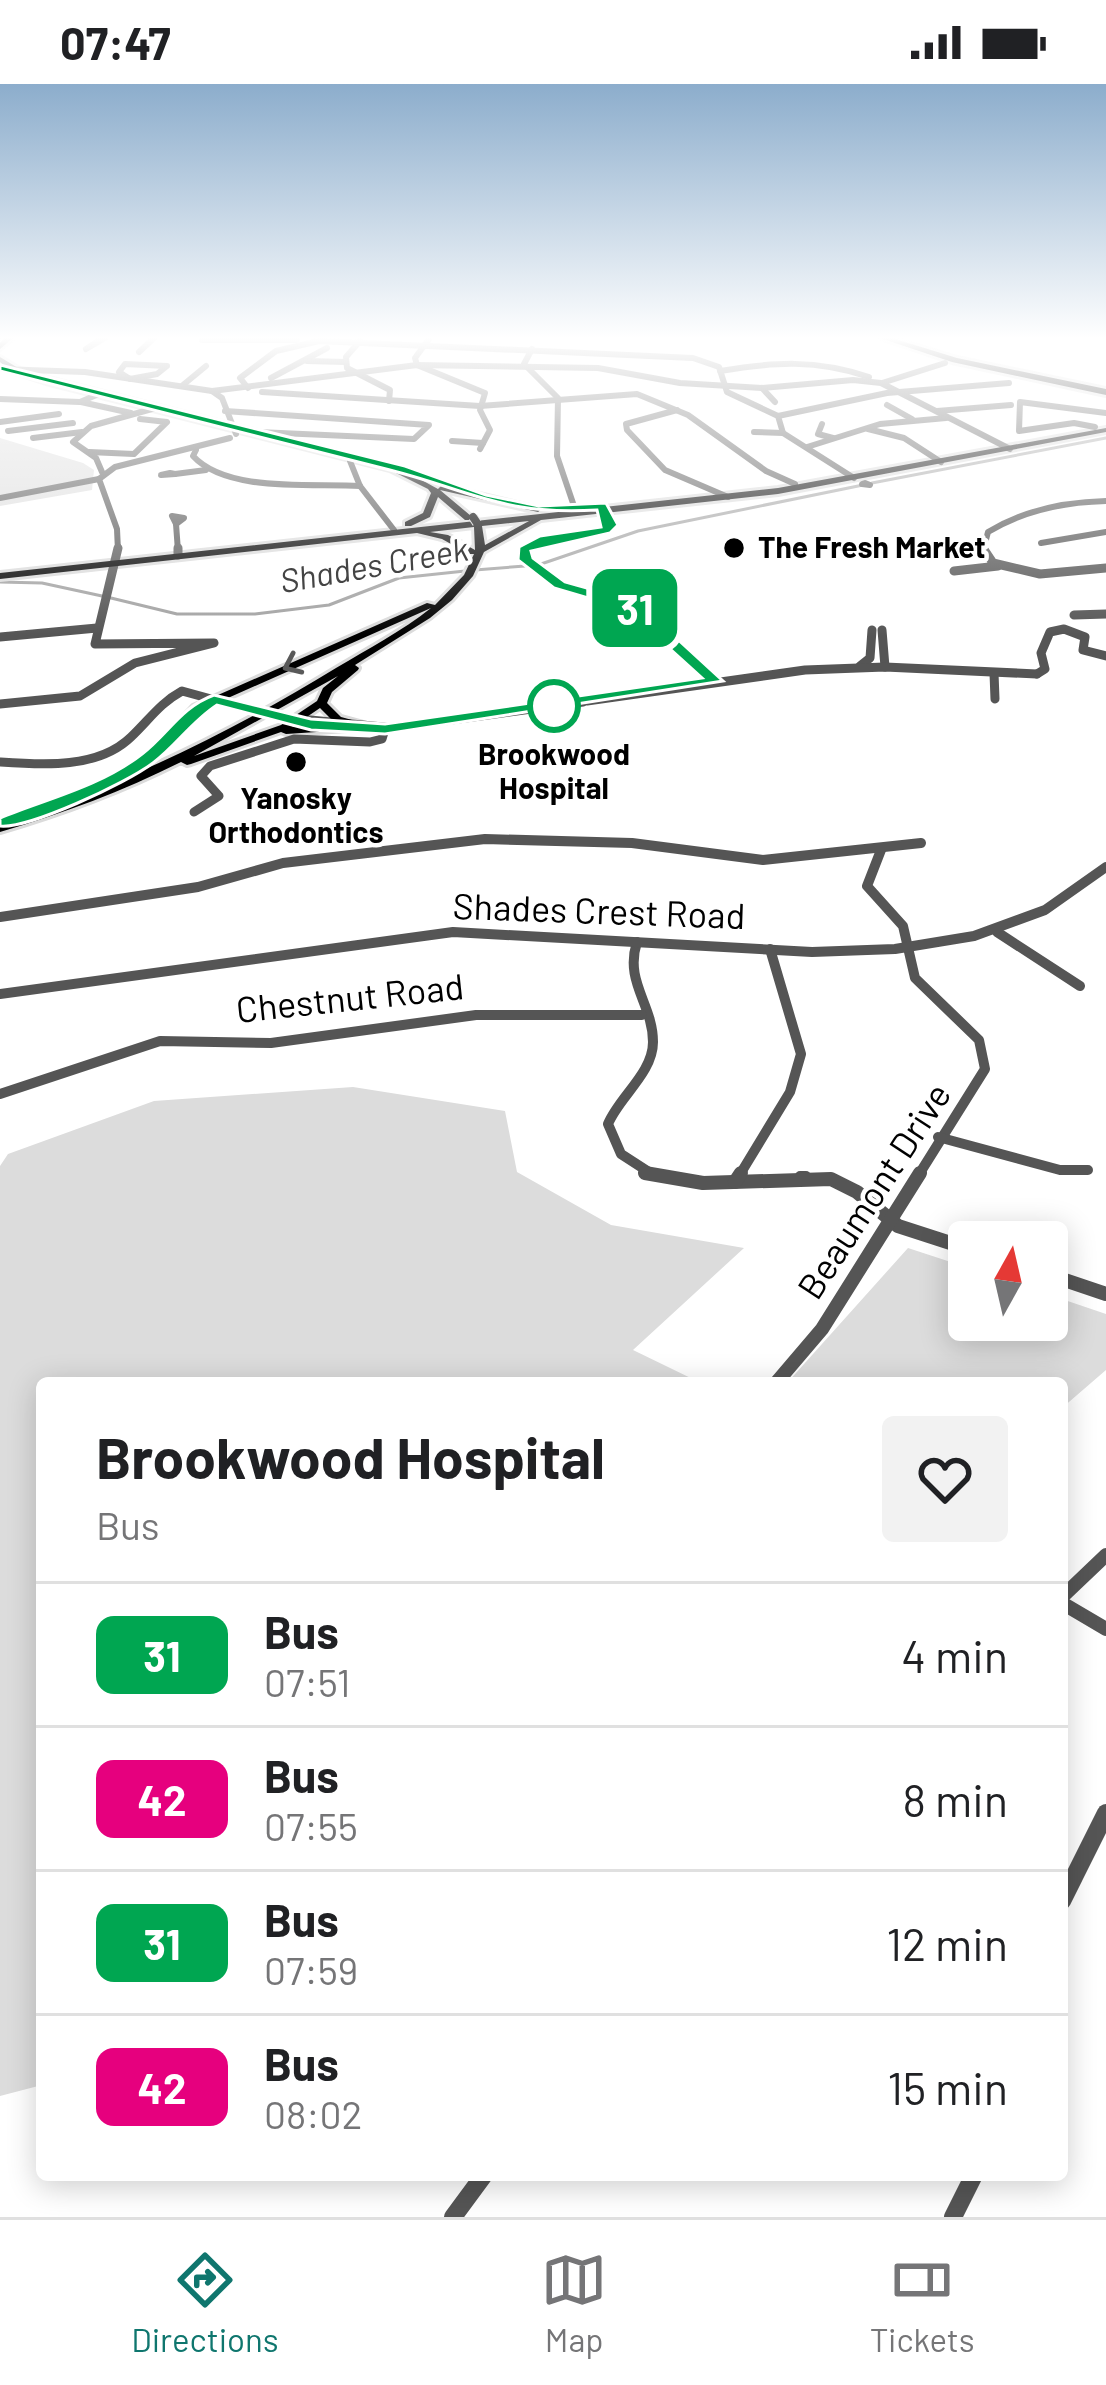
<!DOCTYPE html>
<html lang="en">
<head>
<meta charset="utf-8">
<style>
  body { margin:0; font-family:Barlow,sans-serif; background:#f2f2f2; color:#202124; height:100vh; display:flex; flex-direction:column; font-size:45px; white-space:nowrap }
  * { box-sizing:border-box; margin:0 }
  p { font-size:39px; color:#757577 }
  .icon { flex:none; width:66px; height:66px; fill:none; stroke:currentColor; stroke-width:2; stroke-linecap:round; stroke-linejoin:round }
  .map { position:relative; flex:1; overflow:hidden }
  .details { position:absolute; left:36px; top:1293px; width:1032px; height:804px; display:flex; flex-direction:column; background:#fff; border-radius:12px; box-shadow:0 6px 30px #0003 }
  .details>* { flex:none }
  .badge { padding:0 24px; border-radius:18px; font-size:42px; line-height:78px }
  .needle { width:78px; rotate:8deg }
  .fabs { position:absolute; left:948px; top:1137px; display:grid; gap:24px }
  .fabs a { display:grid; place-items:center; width:120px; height:120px; border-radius:12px; background:#fff; box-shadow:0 6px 30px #0003; font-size:60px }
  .map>.badge { position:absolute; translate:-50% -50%; box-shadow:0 0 0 6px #fff }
  .round { display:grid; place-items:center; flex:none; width:126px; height:126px; border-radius:12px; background:#f2f2f2 }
  .head { display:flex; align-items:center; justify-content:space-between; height:204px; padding:0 60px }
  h1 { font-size:57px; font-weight:700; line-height:90px }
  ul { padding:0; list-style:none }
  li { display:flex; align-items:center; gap:36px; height:144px; padding:0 60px; border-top:3px solid #e0e0e0 }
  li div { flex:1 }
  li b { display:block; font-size:45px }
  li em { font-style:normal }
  li .badge { min-width:132px; font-weight:700; text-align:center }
  .status { display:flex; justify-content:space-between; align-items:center; height:84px; padding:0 60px; background:#fff; direction:ltr }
  .status svg { height:33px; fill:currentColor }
  .tab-bar { display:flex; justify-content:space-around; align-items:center; height:168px; border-top:3px solid #e0e0e0; background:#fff; font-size:33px; color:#757577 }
  .tab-bar a { display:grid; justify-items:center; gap:6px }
  .tab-bar .selected { color:#0f766e }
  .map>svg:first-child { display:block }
  .green { fill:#dcdcdc }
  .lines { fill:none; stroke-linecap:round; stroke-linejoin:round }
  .stream { stroke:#a3a3a3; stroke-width:3 }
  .major-casing { stroke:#dbdbdb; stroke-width:6 }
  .highway-casing { stroke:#dbdbdb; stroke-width:6 }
  .minor-far4 { stroke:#555; stroke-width:6 }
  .minor-far3 { stroke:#555; stroke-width:9 }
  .minor-far2 { stroke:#555; stroke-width:10 }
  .minor-far1 { stroke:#555; stroke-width:14 }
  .minor { stroke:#555; stroke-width:18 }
  .major { fill:#000; fill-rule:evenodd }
  .highway { fill:#000; fill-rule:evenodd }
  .major-bridge-casing { stroke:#dbdbdb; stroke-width:10; stroke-linecap:butt }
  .minor-bridge { stroke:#555; stroke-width:9 }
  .major-bridge { stroke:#000; stroke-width:8 }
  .oneway { stroke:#595959 }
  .line { fill:#00a651; stroke:#fff; stroke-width:3 }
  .poi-dot { fill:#000; stroke:#fff; stroke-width:4.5 }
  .stop-dot { fill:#fff; stroke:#00a651; stroke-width:6 }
  .labels { text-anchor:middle; stroke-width:9; stroke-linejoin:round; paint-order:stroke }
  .far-poi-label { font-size:30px; font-weight:bold; fill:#000; stroke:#fff; text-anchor:start }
  .far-stop-label { font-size:30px; font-weight:bold; fill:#000; stroke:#fff }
  .far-water-label { font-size:33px; font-style:italic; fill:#444; stroke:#fff }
  .street-label { font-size:36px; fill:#000; stroke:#fff }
</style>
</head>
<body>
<div class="status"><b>07:47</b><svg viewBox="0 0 49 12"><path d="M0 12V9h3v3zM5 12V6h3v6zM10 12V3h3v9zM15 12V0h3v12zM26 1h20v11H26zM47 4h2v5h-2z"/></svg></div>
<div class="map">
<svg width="1106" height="2133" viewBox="0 0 1106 2133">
  <rect width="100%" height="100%" fill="#fff"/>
  <g class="green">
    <path d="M0,354L83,379L94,386L92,406L0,422Z"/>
    <path d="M353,1003L505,1027L517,1088L611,1141L744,1164L633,1266L701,1299H42V2001L0,2012V1082L8,1070L154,1017Z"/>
    <path d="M908,1164L969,1184V1236H1047V1210L1106,1230V1286L1062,1324V1299H787Z"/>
  </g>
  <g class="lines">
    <g class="stream">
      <path d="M872,399L1106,354"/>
      <path d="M541,480L638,447L863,401"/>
      <path d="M475,486L525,482"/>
      <path d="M0,498L42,499L102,512"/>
      <path d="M111,514L177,530H255L329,521L399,494L465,487"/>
    </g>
    <defs>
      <g id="major">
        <path d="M5,254H13L0,265V259Z"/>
        <path d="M0,273L18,284L52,295L396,382L438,405L442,401L542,425L538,428L440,406L471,432V436H465L438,413L430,433L411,442H405V438L423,429L431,409L428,405L390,386L46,299L12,288L0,278Z"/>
        <path d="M1106,344V348L778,410L541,436L484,468L473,492L452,516L430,534L355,581L359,584L358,586L332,608L327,619L341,633L374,642V646L333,637L320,624L292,643L343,641L348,644L347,646L286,650L281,648L191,680L187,681L181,678C123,707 62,730 0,748V740C119,703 230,649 336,584C368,565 402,547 431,524L201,626L156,674L128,693H120L118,691L148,670L193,622L427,519L435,521L464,491L474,470H469L442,455L417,449L0,495V489L778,404ZM529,437L485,461L482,442ZM474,443L475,466L448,451L430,448ZM338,592L323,604L317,617L281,641L194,672Z"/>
      </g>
      <path id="highway" d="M880,254H892L957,274L1106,305V311L952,278Z"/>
    </defs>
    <use href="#major" class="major-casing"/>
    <use href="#highway" class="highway-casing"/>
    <g class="minor-far4">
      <path d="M103,254L86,265L105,254"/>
      <path d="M429,255L415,274L417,281L485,309L480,326L490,346L480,365"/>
      <path d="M202,256H297"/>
      <path d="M360,257L346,273L347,284L390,306L389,317"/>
      <path d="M532,265L524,280L558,314L557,372L576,428"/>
      <path d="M139,268L154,254"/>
      <path d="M307,277L346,278"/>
      <path d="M125,280L167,282L157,290L130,295L119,288Z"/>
      <path d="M0,285L85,288L212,307L222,314L236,350"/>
      <path d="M720,287C774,278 816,275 869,293"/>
      <path d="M271,294L327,264"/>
      <path d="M882,299L945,279"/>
      <path d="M183,301L206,282"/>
      <path d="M248,304L240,294L276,267L319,257L693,274L719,283L727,308L778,332L783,349L854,394"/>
      <path d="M762,304L775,318"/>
      <path d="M212,307L417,281L598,284L680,299L762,304L853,296L881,299L1010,365"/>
      <path d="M262,308L480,322L637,310L688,331L766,387L795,400"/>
      <path d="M0,315L80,318L101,309"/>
      <path d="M81,318L131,329"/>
      <path d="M887,321L912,335"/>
      <path d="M677,326L626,340L627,346L665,386L728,413"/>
      <path d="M225,327L429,341L414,355L258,348"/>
      <path d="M937,327L1011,321"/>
      <path d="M778,332L887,309L1009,299"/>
      <path d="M0,338L59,330"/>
      <path d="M822,340L818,350L833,354"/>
      <path d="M1095,343L1074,339L1019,347L1020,318L1106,329"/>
      <path d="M868,345L904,354L941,378"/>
      <path d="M8,347L73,339"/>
      <path d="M754,348L783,349"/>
      <path d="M33,354L82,348"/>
      <path d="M452,357L483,359"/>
      <path d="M807,363L880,340L946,334"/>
      <path d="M196,366L193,372C227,409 312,399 360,402"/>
      <path d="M89,368L134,370L167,338L140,335"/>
      <path d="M350,377L360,402L394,446"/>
      <path d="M102,388L96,374L73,358L91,342L159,323"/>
      <path d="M170,389L175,390L161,391Z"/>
      <path d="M175,390L206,386"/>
      <path d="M865,399L870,401L862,400Z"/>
      <path d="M0,414L99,395"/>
      <path d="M172,432L184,434L176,440Z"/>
      <path d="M176,440L178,467"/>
      <path d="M1041,459L1106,448"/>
      <path d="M118,467L117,445L99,395L115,383L230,354"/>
      <path d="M524,467L540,456L605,446L611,441L601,422"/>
      <path d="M983,467L988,448C1024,426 1064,418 1106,417"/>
    </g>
    <g class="minor-far3">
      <path d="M178,464V471"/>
      <path d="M527,464L524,474L559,501L632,522L715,597"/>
      <path d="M983,464L993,479L1040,490L1106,484"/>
      <path d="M954,487L998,482"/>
      <path d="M1074,531L1106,530"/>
      <path d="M882,546L885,583"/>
      <path d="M0,553L97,544"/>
      <path d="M860,582L870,574L872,546"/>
      <path d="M994,589L995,615"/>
      <path d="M1037,590L1045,585L1041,569L1050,548L1064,545L1085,553L1083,566L1106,572"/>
      <path d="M587,617L805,586L885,583L1037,590"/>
      <path d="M0,620L80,612L135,579L214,559L95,560L118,464"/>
      <path d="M279,633L393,644L583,618"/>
      <path d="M0,678C43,681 98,685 131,653C149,636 160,619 182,607L233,621"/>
      <path d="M194,728L219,712L201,692L210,682L294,655L370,658L382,655L385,645"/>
    </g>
    <g class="minor-far2">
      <path d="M881,766L867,802L903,842L915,894L979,956L985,985L918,1092"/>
      <path d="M0,833L198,803L283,779L485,755L632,759L763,776L921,759"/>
      <path d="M997,848L1080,902"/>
      <path d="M637,858C624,898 653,920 653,958C653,989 619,1013 608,1040L621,1070L655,1092"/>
      <path d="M0,910L453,848L812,868L895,865L974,852L1045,826L1106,783"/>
      <path d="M0,1010L160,957L271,959L476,931H642"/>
      <path d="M938,1053L1060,1086H1088"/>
      <path d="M739,1092L790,1008L801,970L770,865"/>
      <path d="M800,1092H806"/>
    </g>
    <g class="minor-far1">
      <path d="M645,1089L703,1099L831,1095L857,1108L898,1142L969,1165"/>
      <path d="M735,1098L741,1089"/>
      <path d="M1047,1190L1106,1210"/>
      <path d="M776,1299L822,1245L920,1089"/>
      <path d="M1062,1513L1106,1471"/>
      <path d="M1062,1519L1106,1545"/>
    </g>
    <g class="minor">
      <path d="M1062,1817L1106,1729"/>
      <path d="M453,2133L484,2091"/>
      <path d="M953,2133L974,2091"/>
    </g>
    <use href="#major" class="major"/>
    <use href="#highway" class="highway"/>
    <defs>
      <path id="major-bridge" d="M473,433L477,439"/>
    </defs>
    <use href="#major-bridge" class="major-bridge-casing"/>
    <path class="minor-bridge" d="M233,621L279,633"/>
    <use href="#major-bridge" class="major-bridge"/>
  </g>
  <defs><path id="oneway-chevron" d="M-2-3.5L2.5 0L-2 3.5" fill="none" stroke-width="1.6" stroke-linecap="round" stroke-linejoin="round" transform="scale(3)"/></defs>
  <use class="oneway" href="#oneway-chevron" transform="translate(292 581) rotate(156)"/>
  <linearGradient id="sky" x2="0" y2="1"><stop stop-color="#8cadcc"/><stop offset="0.46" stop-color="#fff"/><stop offset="1" stop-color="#fff" stop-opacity="0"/></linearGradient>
  <rect width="1106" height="552" fill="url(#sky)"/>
  <path class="line" d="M0,281L405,382L486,411L539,422L606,419L618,441L610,449L531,467L533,474L565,498L637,518L723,597L385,650L311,646L217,621C191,638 177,661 153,679C125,700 28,745 0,742V734C43,716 100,703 142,670C168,650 181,623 214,611L311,635L385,640L702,594L626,525L554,504L518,476L519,463L540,452L601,443L597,426C500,432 469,405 382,384C253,351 125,319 0,287Z"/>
  <g class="poi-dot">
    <circle cx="734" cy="464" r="12"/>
    <circle cx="296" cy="678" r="12"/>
  </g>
  <circle class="stop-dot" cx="554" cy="622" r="24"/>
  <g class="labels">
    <g class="far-poi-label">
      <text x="758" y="474">The Fresh Market</text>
      <text x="296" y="725" text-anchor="middle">Yanosky<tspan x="296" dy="34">Orthodontics</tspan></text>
    </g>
    <g class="far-stop-label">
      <text x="554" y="681">Brookwood<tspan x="554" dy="34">Hospital</tspan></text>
    </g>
    <g class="far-water-label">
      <text transform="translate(374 481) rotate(-10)" y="12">Shades Creek</text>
    </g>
    <g class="street-label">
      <text transform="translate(599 827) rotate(2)" y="13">Shades Crest Road</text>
      <text transform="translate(350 914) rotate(-6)" y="13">Chestnut Road</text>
      <text transform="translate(874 1107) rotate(-57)" y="13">Beaumont Drive</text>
    </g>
  </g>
</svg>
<div class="fabs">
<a><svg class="needle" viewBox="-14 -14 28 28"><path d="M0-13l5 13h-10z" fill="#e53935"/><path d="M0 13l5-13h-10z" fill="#757577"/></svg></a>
</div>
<b class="badge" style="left:635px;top:524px;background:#00a651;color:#fff">31</b>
<section class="details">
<div class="head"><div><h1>Brookwood Hospital</h1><p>Bus</p></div><a class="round"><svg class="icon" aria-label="heart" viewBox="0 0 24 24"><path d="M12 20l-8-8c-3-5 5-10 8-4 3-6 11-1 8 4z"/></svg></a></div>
<ul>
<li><span class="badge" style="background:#00a651;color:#fff">31</span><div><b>Bus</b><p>07:51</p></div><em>4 min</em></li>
<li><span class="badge" style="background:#e6007e;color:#fff">42</span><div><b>Bus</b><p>07:55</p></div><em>8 min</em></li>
<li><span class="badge" style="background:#00a651;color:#fff">31</span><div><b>Bus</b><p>07:59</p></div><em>12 min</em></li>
<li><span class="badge" style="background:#e6007e;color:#fff">42</span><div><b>Bus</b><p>08:02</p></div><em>15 min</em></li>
</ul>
</section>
</div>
<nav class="tab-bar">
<a class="selected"><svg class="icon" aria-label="directions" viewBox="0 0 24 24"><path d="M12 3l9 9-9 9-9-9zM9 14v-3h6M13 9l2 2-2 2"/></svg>Directions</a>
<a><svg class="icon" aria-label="map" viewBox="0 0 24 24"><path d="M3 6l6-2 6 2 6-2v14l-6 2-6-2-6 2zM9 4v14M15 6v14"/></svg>Map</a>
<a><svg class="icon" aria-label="tickets" viewBox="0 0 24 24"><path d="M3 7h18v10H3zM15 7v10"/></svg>Tickets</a>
</nav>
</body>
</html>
